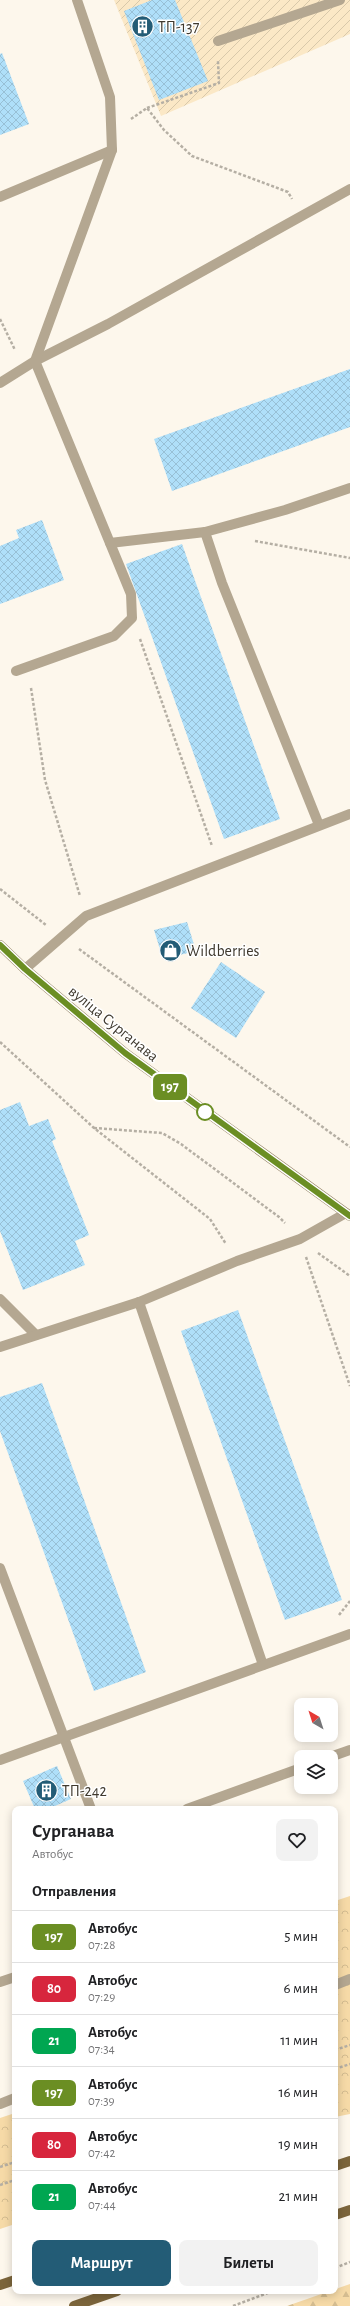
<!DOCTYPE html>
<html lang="ru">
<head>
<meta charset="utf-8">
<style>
  body { margin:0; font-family:"Alegreya Sans",sans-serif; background:#f2f2f2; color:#202124; height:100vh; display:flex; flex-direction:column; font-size:15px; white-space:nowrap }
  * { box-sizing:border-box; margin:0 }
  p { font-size:13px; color:#757577 }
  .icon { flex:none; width:22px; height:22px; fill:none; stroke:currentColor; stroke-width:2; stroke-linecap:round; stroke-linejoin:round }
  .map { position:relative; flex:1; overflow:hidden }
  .panel { position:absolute; left:12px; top:1806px; width:326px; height:488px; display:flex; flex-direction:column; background:#fff; border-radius:8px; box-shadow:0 2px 10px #0003 }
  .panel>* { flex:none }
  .badge { padding:0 8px; border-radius:6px; font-size:14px; line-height:26px }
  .needle { width:26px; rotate:321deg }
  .tools { position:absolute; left:294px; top:1698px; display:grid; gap:8px }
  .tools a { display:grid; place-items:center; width:44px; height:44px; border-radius:8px; background:#fff; box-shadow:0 2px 10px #0003; font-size:20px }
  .map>.badge { position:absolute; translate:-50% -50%; box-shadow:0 0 0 2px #fff }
  h2 { padding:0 20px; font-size:15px; line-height:36px }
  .round { display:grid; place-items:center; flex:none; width:42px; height:42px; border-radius:8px; background:#f2f2f2 }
  .headline { display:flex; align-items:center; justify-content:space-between; height:68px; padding:0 20px }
  h1 { font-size:19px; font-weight:700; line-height:30px }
  .cta { display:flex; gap:8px; margin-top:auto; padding:8px 20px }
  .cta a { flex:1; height:46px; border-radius:8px; background:#235c76; color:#fff; font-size:16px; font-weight:700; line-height:46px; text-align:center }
  .cta a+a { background:#f2f2f2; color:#202124 }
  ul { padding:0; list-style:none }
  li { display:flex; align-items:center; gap:12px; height:52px; padding:0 20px; border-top:1px solid #e0e0e0 }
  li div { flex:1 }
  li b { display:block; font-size:15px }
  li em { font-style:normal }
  li .badge { min-width:44px; font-weight:700; text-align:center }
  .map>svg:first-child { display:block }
  .industrial { fill:url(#industrial-furrows) }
  .forest { fill:url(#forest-firs) }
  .park { fill:url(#park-crowns) }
  .building { fill:url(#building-cross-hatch) }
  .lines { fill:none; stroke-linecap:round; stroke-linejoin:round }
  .path { stroke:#b5afa4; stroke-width:2.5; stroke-dasharray:3 2; stroke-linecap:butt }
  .lane { stroke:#b4a791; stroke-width:10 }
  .secondary { stroke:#938160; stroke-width:10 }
  .primary { stroke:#7c653b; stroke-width:10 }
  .line-casing { stroke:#fff; stroke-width:9 }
  .line { stroke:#6b8e23; stroke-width:6 }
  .stop-dot { fill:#fff; stroke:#6b8e23; stroke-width:2 }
  .labels { text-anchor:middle; stroke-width:3; stroke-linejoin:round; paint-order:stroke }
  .poi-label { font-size:16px; fill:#3f392e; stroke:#fff; text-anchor:start }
  .street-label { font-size:16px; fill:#3f392e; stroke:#fff }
</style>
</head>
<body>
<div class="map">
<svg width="350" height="2306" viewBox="0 0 350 2306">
  <defs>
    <pattern id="industrial-furrows" width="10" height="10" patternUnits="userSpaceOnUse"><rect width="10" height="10" fill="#fbe8c6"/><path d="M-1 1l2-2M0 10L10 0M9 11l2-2" fill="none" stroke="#d8c8aa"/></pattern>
    <pattern id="forest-firs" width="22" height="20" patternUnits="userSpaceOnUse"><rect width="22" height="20" fill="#f6daa7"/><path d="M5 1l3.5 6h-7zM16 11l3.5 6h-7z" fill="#d4bc90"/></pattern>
    <pattern id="park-crowns" width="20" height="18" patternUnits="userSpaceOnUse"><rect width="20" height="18" fill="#f6daa7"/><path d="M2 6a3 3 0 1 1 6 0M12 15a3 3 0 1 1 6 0" fill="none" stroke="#d4bc90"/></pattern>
    <pattern id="building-cross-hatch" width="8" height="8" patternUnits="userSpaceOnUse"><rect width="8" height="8" fill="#afdff9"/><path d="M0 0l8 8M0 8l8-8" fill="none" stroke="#98c0d6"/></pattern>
  </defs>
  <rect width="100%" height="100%" fill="#fdf7ec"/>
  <path class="industrial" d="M114,0H350V34L161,116Z"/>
  <path class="forest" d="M350,2284V2306H287Z"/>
  <g class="park">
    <path d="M350,1896V2114L335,2117V1901Z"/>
    <path d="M15,2113V2224L0,2229V2118Z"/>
  </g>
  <g class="building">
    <path d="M152,0H175L208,81L159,100L124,11Z"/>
    <path d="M2,53L29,124L0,135V54Z"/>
    <path d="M350,369V427L172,491L154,439Z"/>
    <path d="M42,520L64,580L0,604V546L19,538L16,530Z"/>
    <path d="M182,544L280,819L224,839L126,564Z"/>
    <path d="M187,922L196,951L163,959L154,930Z"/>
    <path d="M221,962L265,992L236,1038L191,1008Z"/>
    <path d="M20,1102L29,1126L48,1119L56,1139L52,1141L89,1235L75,1241L85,1265L23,1290L0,1231V1110Z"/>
    <path d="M238,1310L342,1600L285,1620L181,1331Z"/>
    <path d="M42,1383L146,1672L94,1691L0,1431V1397Z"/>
    <path d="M57,1766L71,1799L48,1809H35L23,1781Z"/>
  </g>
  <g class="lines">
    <g class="path">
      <path d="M147,108L219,83L218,61"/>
      <path d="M131,119L147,108L164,130L192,156L288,192L292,199"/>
      <path d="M0,319L15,350"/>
      <path d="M255,541L350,558"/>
      <path d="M140,639L212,846"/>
      <path d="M31,688L45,780L80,896"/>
      <path d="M0,889L46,925"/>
      <path d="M79,949L350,1147"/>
      <path d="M0,1042L94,1128L210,1219L226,1244"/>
      <path d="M94,1128L162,1133L181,1144L279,1217L285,1223"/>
      <path d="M318,1253L350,1276"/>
      <path d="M306,1257L350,1386"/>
      <path d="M339,1615L350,1601"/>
      <path d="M335,2050L350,2045"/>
      <path d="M335,2069L350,2064"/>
      <path d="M0,2167L15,2162"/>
      <path d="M0,2185L15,2180"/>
      <path d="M335,2268L350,2262"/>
      <path d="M233,2306L273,2291"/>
    </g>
    <g class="lane">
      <path d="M218,41L340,0"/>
      <path d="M0,197L112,150"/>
      <path d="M0,383L35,361L108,324L350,189"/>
      <path d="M110,543L205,532"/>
      <path d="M16,671L114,636L132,618L131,594L35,361L112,150L110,97L77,0"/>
      <path d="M319,825L222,583L205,532L285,510L350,488"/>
      <path d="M25,969L86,916L350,814"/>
      <path d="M0,1299L36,1335"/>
      <path d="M139,1302L263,1665"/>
      <path d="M0,1347L139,1302L237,1261L300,1239L346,1213"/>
      <path d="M0,1568L91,1809"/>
      <path d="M330,1757L350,1750"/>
      <path d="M0,1760L350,1634"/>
      <path d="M187,1809L301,1768"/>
      <path d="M0,1982L15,1977"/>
      <path d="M335,1985L350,1979"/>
      <path d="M0,2104L15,2098"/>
    </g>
    <path class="secondary" d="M0,945L25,969L125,1053L350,1216"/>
    <g class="primary">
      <path d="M335,2166L350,2161"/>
      <path d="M335,2215L350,2210"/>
      <path d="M0,2285L15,2280"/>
      <path d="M74,2306L117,2291"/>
    </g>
  </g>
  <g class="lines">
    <defs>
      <path id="line" d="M0,945L25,969L125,1053L350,1216"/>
    </defs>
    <use href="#line" class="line-casing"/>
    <use href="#line" class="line"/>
  </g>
  <defs>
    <symbol id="building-disc" viewBox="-11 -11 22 22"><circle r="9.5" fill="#235c76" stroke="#fff"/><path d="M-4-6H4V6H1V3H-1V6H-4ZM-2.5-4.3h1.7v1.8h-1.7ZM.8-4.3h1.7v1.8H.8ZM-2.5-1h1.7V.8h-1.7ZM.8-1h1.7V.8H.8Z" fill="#fff"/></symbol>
    <symbol id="shop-disc" viewBox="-11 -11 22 22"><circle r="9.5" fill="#235c76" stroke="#fff"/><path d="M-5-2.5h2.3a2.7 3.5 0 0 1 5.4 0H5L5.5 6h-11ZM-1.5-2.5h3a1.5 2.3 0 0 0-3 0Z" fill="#fff"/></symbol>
  </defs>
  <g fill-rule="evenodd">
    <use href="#building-disc" x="130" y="14" width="25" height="25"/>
    <use href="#shop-disc" x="158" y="938" width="25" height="25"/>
    <use href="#building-disc" x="34" y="1778" width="25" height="25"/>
  </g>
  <circle class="stop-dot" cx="205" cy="1112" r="8"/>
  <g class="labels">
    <g class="poi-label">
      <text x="158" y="32">ТП-137</text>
      <text x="186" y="956">Wildberries</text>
      <text x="62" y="1796">ТП-242</text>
    </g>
    <g class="street-label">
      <text transform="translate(114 1023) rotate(39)" y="6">вуліца Сурганава</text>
    </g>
  </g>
</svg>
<div class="tools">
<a><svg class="needle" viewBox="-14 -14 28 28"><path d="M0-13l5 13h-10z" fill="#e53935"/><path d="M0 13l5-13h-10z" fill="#757577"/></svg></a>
<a><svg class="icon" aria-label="layers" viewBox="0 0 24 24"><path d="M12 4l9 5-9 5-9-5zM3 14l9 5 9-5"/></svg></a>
</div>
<b class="badge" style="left:170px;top:1087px;background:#6b8e23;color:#fff">197</b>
<section class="panel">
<div class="headline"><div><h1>Сурганава</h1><p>Автобус</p></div><a class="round"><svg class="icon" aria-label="heart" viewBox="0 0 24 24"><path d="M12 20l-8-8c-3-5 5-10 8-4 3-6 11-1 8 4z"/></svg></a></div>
<h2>Отправления</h2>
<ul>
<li><span class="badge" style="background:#6b8e23;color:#fff">197</span><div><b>Автобус</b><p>07:28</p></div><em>5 мин</em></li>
<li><span class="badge" style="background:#d7263d;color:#fff">80</span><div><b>Автобус</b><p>07:29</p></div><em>6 мин</em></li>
<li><span class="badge" style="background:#00a651;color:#fff">21</span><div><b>Автобус</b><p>07:34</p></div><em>11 мин</em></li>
<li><span class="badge" style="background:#6b8e23;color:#fff">197</span><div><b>Автобус</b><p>07:39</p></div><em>16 мин</em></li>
<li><span class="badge" style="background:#d7263d;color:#fff">80</span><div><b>Автобус</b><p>07:42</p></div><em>19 мин</em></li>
<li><span class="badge" style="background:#00a651;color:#fff">21</span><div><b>Автобус</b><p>07:44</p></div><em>21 мин</em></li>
</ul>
<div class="cta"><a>Маршрут</a><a>Билеты</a></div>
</section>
</div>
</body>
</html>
